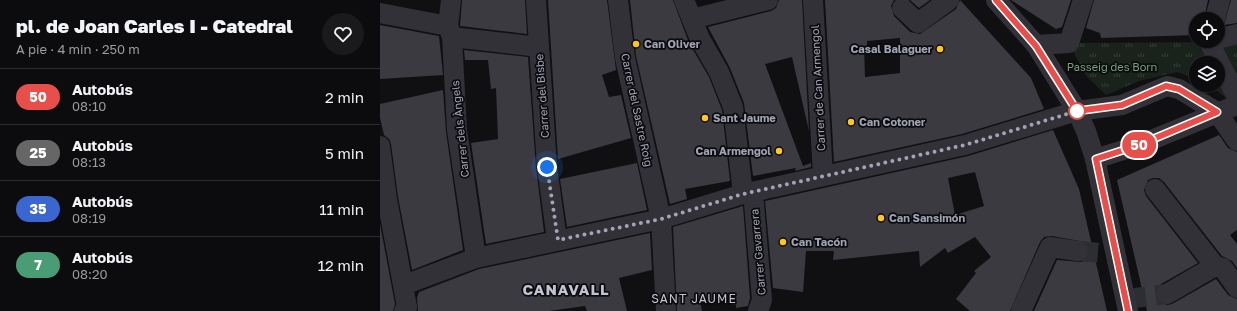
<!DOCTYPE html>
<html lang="es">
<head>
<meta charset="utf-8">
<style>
  body { margin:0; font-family:"Golos Text",sans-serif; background:#1a1a1c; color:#f1f3f6; height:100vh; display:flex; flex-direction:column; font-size:15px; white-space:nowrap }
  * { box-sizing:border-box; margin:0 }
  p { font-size:13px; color:#9a9b9e }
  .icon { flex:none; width:22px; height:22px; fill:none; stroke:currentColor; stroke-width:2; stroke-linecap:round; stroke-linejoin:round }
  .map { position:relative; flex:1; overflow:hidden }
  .side { display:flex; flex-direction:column; background:#0c0c0e; width:380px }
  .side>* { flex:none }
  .badge { padding:0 8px; border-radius:13px; font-size:14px; line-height:26px }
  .buttons { position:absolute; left:809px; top:12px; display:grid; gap:8px }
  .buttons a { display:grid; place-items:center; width:36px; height:36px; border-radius:50%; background:#0c0c0e; box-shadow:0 1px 3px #0004,0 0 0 1px #2c2c2e; font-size:20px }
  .you { position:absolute; width:20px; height:20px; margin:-10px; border:3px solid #fff; border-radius:50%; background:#1a73e8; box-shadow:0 0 0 6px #1a73e833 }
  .map>.badge { position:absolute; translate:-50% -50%; box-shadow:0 0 0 2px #fff }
  .round { display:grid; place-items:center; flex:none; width:42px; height:42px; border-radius:21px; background:#1a1a1c }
  .summary { display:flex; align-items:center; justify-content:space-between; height:68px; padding:0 16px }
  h1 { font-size:19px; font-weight:800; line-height:30px }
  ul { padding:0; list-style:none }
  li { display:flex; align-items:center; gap:12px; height:56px; padding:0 16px; border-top:1px solid #2c2c2e }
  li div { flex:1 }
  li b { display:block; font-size:15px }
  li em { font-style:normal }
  li .badge { min-width:44px; font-weight:700; text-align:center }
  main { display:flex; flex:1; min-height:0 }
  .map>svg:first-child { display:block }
  .grass { fill:url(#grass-tufts) }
  .building { fill:#3a3a40; fill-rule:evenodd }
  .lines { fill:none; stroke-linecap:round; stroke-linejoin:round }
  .minor-tunnel { stroke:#2d2e32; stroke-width:20; stroke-dasharray:20 10; stroke-linecap:butt }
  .minor { stroke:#313137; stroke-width:20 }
  .line-casing { stroke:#fff; stroke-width:9 }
  .line { stroke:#e84f4a; stroke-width:6 }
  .walk { stroke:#a0a4b4; stroke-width:4; stroke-dasharray:0 7.2 }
  .poi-dot { fill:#ffc71b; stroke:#0b0b0d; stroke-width:1.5 }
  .stop-dot { fill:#fff; stroke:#e84f4a; stroke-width:2 }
  .labels { text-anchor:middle; stroke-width:3.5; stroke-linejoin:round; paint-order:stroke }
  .poi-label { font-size:11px; font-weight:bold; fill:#a0a4b4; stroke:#0b0b0d; text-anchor:start }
  .park-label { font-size:11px; fill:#75a17b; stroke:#0b0b0d }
  .street-label { font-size:11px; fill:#a0a4b4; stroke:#0b0b0d }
  .neighbourhood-label { font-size:12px; letter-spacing:1px; fill:#c1c4d0; stroke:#0b0b0d }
  .district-label { font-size:15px; font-weight:bold; letter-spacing:1px; fill:#c1c4d0; stroke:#0b0b0d }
</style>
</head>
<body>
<main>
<section class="side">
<div class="summary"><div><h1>pl. de Joan Carles I - Catedral</h1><p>A pie · 4 min · 250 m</p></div><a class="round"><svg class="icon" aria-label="heart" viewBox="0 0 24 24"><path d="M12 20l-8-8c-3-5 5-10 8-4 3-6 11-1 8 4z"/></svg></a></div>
<ul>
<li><span class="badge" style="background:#e84f4a;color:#fff">50</span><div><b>Autobús</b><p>08:10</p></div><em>2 min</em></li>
<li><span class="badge" style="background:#666;color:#fff">25</span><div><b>Autobús</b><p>08:13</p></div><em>5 min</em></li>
<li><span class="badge" style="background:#3b65cf;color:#fff">35</span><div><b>Autobús</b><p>08:19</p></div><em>11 min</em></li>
<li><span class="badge" style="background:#499c75;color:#fff">7</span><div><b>Autobús</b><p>08:20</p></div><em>12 min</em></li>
</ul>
</section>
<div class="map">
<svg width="857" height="311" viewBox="0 0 857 311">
  <defs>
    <pattern id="grass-tufts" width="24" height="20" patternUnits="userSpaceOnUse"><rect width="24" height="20" fill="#1a221c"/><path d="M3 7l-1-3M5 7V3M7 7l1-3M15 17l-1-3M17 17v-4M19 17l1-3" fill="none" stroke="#383f3b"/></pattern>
  </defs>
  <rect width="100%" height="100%" fill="#101012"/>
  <path class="grass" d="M857,34V100L851,102L830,85H838V63H816V78L797,72L759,81L726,95L706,76L689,43L829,42Z"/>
  <g class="building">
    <path d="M82,0H145L147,34L80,26Z"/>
    <path d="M168,0H227L236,70L222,75L229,97L241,95L251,138L178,159Z"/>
    <path d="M250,0H293L309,43L329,77L342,110L350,181L305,189L307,199L290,204L256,56Z"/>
    <path d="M399,0H422L429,131L412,57L385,64L423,166L431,163V167L415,171L416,168L373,176L364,103L350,68L328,27L391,11L396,8Z"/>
    <path d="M445,0H514L511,6L514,16L530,32L540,34L576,9L580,0L651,78L664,109L582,134L454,162ZM520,38V73L485,77L484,47H487V41Z"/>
    <path d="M530,0H550L539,8Z"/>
    <path d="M631,0H691L682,27L676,29Z"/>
    <path d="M714,0H828L824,19H816V35L721,38L720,33L706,28Z"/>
    <path d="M851,0H857V23L844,25Z"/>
    <path d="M0,25L59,36L63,75L0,79Z"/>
    <path d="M84,50L148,57L156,168L164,232L106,244L91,143L118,139L116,88L111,89L108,60H85Z"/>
    <path d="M63,90L66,132L83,250L32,270L18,197L11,144L9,139L4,135L0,118V104Z"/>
    <path d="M673,130L699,189L727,311H654L677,260L702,262L707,258L709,253L708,246L705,242L672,236L664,237L660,242L630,311H590L576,299L596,273L594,271L611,257L595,237L568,253L565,248L540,267L539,251L453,260L454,251H426L423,292L393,288L385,201L588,156ZM595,172L604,206L575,215L568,178Z"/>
    <path d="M839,135L848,148L857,152V230L850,235L857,244V268L852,261L842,256L784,182L779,178H773L768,180L764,190L766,196L818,263L781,284L776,294L777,300L787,305L792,304L836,279L848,295L857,299V311H767L737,180Z"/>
    <path d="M257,163L267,210L187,227L180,179Z"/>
    <path d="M363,206L370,298L368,306L356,308V305H352V298L320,301L322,311H297L293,227Z"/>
    <path d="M0,224L15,304L13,311H0Z"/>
    <path d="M270,233L272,270L239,278L247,311H207L205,306L169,311H38L37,298L39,292L99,269Z"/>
  </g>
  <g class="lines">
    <g class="minor-tunnel">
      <path d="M698,251L735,254"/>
      <path d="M746,299L787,294"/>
    </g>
    <g class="minor">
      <path d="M71,0L68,26L72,37L77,130L96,258"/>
      <path d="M156,0L167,167L177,240"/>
      <path d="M238,0L245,58L281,219L286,311"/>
      <path d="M304,0L320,39L339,72L353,107L363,194"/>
      <path d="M433,0L443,176"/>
      <path d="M616,0L656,45L697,111L706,131L715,159L748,311"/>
      <path d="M522,8L538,23L569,0"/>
      <path d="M0,13L68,26"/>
      <path d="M312,19L388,0"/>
      <path d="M835,19L840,0"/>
      <path d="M72,37L159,47"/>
      <path d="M838,39L857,34"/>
      <path d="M829,42L857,97"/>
      <path d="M656,45L689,43L703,0"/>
      <path d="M0,146L7,199L27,307L24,311"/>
      <path d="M715,159L759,145L857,105"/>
      <path d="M775,189L835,266L843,268L857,288"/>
      <path d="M373,192L382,300L378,311"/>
      <path d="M24,285L96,258L281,219L363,194L585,145L697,111L742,105L787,86L799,89L837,112L857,141"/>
      <path d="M787,294L835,266"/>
      <path d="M641,311L670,247L698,251"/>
    </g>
  </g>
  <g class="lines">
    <defs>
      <path id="line" d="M616,0L656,46L697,111L742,105L786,86L799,89L837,112L759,145L716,159L748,311"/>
    </defs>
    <use href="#line" class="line-casing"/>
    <use href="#line" class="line"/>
    <path class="walk" d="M167,167L178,240L281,219L363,194L585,145L697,111"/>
  </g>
  <g class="poi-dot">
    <circle cx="256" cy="44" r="4"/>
    <circle cx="560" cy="49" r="4"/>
    <circle cx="325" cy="118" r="4"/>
    <circle cx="471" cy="122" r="4"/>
    <circle cx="399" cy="151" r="4"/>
    <circle cx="501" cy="218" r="4"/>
    <circle cx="403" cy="242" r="4"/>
  </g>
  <circle class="stop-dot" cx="697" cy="111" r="8"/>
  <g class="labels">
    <g class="poi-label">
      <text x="264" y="48">Can Oliver</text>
      <text x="552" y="53" text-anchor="end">Casal Balaguer</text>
      <text x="333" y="122">Sant Jaume</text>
      <text x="479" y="126">Can Cotoner</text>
      <text x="391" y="155" text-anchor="end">Can Armengol</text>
      <text x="509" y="222">Can Sansimón</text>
      <text x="411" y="246">Can Tacón</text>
    </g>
    <g class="park-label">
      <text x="732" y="71">Passeig des Born</text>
    </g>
    <g class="street-label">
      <text transform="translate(438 88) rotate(-93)" y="4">Carrer de Can Armengol</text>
      <text transform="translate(162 96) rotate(-94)" y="4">Carrer del Bisbe</text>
      <text transform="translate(257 110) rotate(78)" y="4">Carrer del Sastre Roig</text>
      <text transform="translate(80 129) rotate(-96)" y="4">Carrer dels Àngels</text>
      <text transform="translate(378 252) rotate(-95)" y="4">Carrer Gavarrera</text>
    </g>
    <g class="neighbourhood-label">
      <text x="314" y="303">SANT JAUME</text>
    </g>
    <g class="district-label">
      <text x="186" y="295">CANAVALL</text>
    </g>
  </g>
</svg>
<div class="buttons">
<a><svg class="icon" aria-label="locate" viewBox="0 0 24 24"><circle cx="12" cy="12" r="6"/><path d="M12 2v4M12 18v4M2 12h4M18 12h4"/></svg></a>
<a><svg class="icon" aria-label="layers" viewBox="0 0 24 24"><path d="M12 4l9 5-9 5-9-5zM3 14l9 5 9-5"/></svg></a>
</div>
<div class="you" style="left:167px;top:167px"></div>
<b class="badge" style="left:759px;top:145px;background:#e84f4a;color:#fff">50</b>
</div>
</main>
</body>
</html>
